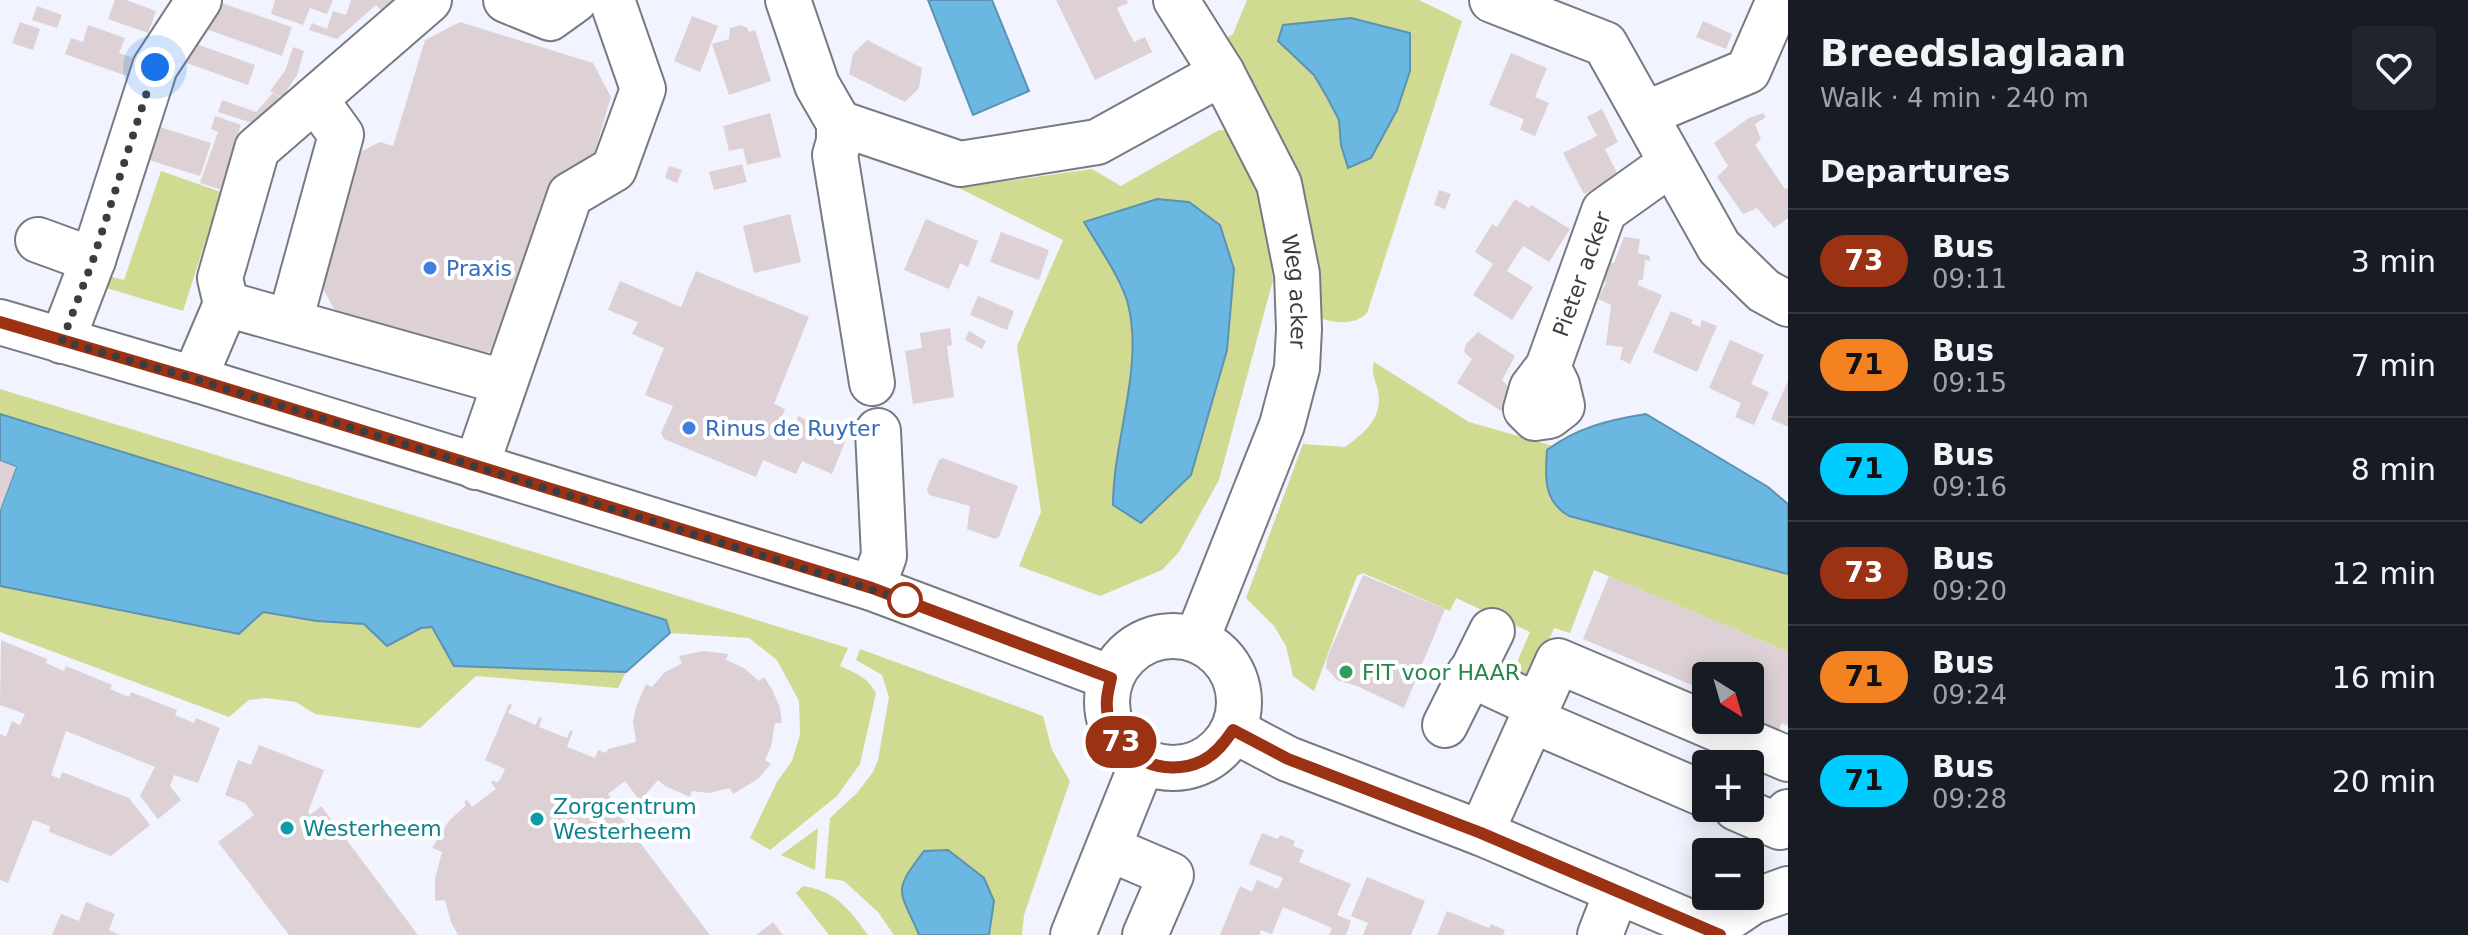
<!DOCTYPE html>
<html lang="en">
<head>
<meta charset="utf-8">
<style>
  body { margin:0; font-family:"DejaVu Sans",sans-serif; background:#20242c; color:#f1f3f6; height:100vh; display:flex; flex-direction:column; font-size:30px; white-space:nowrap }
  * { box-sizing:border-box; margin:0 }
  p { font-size:26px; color:#9ea1a6 }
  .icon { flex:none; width:44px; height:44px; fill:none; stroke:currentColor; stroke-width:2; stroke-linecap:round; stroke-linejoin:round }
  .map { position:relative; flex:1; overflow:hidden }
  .side { display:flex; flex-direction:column; background:#171b24; width:680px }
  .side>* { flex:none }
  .badge { padding:0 16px; border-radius:26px; font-size:28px; line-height:52px }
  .needle { width:52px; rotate:143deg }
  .fabs { position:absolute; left:1692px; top:662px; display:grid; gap:16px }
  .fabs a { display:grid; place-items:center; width:72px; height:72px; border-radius:8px; background:#171b24; box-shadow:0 4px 20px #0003; font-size:40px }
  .you { position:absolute; width:40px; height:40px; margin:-20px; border:6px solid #fff; border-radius:50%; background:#1a73e8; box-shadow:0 0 0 12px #1a73e833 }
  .map>.badge { position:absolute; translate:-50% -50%; box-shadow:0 0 0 4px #fff }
  h2 { padding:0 32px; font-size:30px; line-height:72px }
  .round { display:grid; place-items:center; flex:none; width:84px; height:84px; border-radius:8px; background:#20242c }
  .overview { display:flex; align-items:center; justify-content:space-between; height:136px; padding:0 32px }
  h1 { font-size:38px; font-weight:700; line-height:60px }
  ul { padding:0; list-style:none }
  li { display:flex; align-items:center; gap:24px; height:104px; padding:0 32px; border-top:2px solid #363941 }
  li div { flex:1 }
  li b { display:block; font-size:30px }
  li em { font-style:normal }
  li .badge { min-width:88px; font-weight:700; text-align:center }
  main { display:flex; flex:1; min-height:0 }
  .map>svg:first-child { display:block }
  .green { fill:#d1da91; fill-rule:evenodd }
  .water { fill:#6ab7e2; stroke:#5c92b2; stroke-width:2 }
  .building { fill:#ddd1d6 }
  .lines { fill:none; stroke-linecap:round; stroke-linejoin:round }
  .minor-casing { stroke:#787a83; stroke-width:48 }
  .major-casing { stroke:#787a83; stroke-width:48 }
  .minor { stroke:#fff; stroke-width:44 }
  .major { stroke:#fff; stroke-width:44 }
  .line-casing { stroke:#fff; stroke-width:18 }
  .line { stroke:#9b3214; stroke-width:12 }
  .walk { stroke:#3c3c41; stroke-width:8; stroke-dasharray:0 14.4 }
  .shop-dot { fill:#3f7fe0; stroke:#fff; stroke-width:3 }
  .stop-dot { fill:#fff; stroke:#9b3214; stroke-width:4 }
  .leisure-dot { fill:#2e9e5b; stroke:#fff; stroke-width:3 }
  .culture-dot { fill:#0f9aa8; stroke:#fff; stroke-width:3 }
  .labels { text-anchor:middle; stroke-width:8; stroke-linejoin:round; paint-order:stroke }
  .shop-label { font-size:22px; fill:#366cbe; stroke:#fff; text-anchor:start }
  .street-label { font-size:22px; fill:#3c3c41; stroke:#fff }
  .leisure-label { font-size:22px; fill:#27864d; stroke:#fff; text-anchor:start }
  .culture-label { font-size:22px; fill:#0d838f; stroke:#fff; text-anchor:start }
</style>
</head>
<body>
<main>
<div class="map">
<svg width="1788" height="935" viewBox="0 0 1788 935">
  <rect width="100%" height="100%" fill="#f1f3fe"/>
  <g class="green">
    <path d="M1247,0H1419L1462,21L1367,313C1353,327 1330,323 1314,315L1221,41L1233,34ZM1314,75L1371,158L1348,167L1341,145L1339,120Z"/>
    <path d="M1219,130L1232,131L1263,202L1273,280L1219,480L1179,552L1162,570L1100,596L1019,566L1041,512L1017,346L1063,240L959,188L1092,169L1121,186ZM1110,215L1227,350L1191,475L1113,504C1113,438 1143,371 1128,304C1122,281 1097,245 1085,223Z"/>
    <path d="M161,171L221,192L183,311L100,286L104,275L124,280Z"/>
    <path d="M1374,362L1469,422L1553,446L1547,450L1569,516L1788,574V652L1594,570L1570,633L1554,628L1529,690L1508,683L1530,632L1456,598L1450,611L1363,573L1357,576L1314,691L1293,676L1286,646L1274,626L1246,598L1303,444L1345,447C1366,432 1385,416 1377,387C1374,378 1371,371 1374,362Z"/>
    <path d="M0,389L848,648L840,666C856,673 867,677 876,693L860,764L837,796L770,850L750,838L777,782L792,761L800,735L799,701L777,660L749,638L670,633L666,620L0,414Z"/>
    <path d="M0,586L239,634L263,612L317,621L364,624L387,646L421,628L432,627L455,666L626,672L618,688L476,676L420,728L315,714L296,702L266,698L249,700L229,717L0,632Z"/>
    <path d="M860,649L1043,716L1052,750L1070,781L1024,915L1022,935H894L878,912L844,881L825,878L830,818L857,793L873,772L878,760L889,697L882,675L856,660Z"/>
    <path d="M818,828L815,870L781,855Z"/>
    <path d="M803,886C836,891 849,909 868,935H829L796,893Z"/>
  </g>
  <g class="water">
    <path d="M928,0H992L1029,91L973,115Z"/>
    <path d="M1351,18L1410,33V71L1397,110L1371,158L1348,168L1341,145L1339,120L1327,97L1314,75L1278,41L1283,25Z"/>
    <path d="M1157,199L1189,202L1220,225L1234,269L1227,350L1191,475L1141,523L1113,505C1113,440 1144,368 1128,304C1122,280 1097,244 1084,222Z"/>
    <path d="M0,414L666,620L670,633L626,672L454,666L432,627L421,628L387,646L364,624L317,621L263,612L239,634L0,586V510L16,467L0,461Z"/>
    <path d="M1646,414L1768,487L1788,504V574L1569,516C1543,501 1545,476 1547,450C1578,427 1609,420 1646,414Z"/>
    <path d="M948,850L984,878L994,901L989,935H919C900,889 891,894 924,851Z"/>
  </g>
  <g class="building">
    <path d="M115,0H126L156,11L148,33L108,19Z"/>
    <path d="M275,0H333L327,14L310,8L303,25L271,14Z"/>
    <path d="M351,0H394L382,11L376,5L337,39L309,30L312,23L327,29L333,11L346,15Z"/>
    <path d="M1056,0H1127L1128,3L1117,8L1125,25L1134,42L1145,37L1152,52L1095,80Z"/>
    <path d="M215,1L292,27L282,56L206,29Z"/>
    <path d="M37,6L62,15L57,28L32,20Z"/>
    <path d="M692,16L718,26L700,72L674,61Z"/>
    <path d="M1703,21L1732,34L1726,49L1696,37Z"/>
    <path d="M20,22L40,29L33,50L12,43Z"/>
    <path d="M460,22L593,63L611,97L591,164L506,343L474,360L340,320L321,285L362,151L380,142L393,146L425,40Z"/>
    <path d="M88,25L125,38L119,53L142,61L135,79L65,54L71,38L83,42Z"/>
    <path d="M741,25L747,28L749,32L755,30L771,81L729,95L712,44L729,39L730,28Z"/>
    <path d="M867,40L922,68L919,88L905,102L849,74L853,54Z"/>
    <path d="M188,41L255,65L248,85L181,61Z"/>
    <path d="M293,47L304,51L297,75L282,98L270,91L285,71Z"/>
    <path d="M1511,53L1547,68L1535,97L1549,103L1535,136L1520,130L1524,119L1489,105Z"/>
    <path d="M273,93L283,100L255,124L218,112L222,100L256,112Z"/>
    <path d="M1602,109L1618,142L1605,149L1619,177L1584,194L1563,153L1597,136L1587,117Z"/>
    <path d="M770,113L781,157L747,165L743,148L729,151L723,126Z"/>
    <path d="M1763,113L1766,117L1755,124L1761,139L1755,145L1785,189L1788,188V218L1774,228L1757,208L1743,214L1717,177L1728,166L1714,143L1749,118Z"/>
    <path d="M215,116L241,125L237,138L240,139L222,190L200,183L218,132L211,129Z"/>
    <path d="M147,123L211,143L200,176L136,156Z"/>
    <path d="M742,164L747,182L714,190L709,172Z"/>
    <path d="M669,166L682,170L677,183L665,178Z"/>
    <path d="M1439,190L1451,194L1445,209L1434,205Z"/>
    <path d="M1515,199L1529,208L1531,205L1570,229L1549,262L1523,246L1515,258L1507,271L1533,287L1512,320L1473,295L1493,264L1475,252L1492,224L1497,227Z"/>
    <path d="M790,214L801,262L754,273L743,226Z"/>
    <path d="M926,219L978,241L968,267L960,263L949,289L904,270Z"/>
    <path d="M1001,232L1049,250L1039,280L990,262Z"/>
    <path d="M1624,237L1640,239L1638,253L1650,256V261L1645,260L1643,280H1639L1638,285L1662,295L1630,364L1620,359L1623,347L1606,345L1611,305L1598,299L1606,283L1602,276L1608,263H1614Z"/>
    <path d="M696,271L809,317L774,404L785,409L781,420L794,426L798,416L847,437L832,474L802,461L796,474L763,460L756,477L664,439L661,433L673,406L645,395L664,348L632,334L638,322L608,310L620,281L681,307Z"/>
    <path d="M978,296L1014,311L1007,330L970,315Z"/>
    <path d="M1671,311L1693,320L1691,323L1700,327L1702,320L1717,326L1697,372L1653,352Z"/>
    <path d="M950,328L952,345L947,346L954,397L913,404L905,351L922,348L920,333Z"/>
    <path d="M969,331L986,341L982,349L965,340Z"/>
    <path d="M1478,332L1515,356L1502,380L1518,397L1506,414L1457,383L1472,359L1464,352L1466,344Z"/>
    <path d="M1730,340L1764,355L1751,384L1769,392L1754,425L1735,417L1741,403L1709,388Z"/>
    <path d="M1788,381V427L1771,419Z"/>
    <path d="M943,458L1018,486L999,537L995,539L967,529L970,506L929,495L927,489L939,460Z"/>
    <path d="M0,461L16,467L0,510Z"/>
    <path d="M1363,575L1445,609L1404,708L1357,686L1337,680L1326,668L1327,658Z"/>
    <path d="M1609,576L1788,652V726L1782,723L1775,738L1756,730L1762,715L1750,709V676H1706V691L1583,639Z"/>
    <path d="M1,640L47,659L46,663L64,671L66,666L112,685L110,689L129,697L131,692L177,710L175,715L194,723L196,718L220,728L198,783L174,775L170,786L181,800L158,819L140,796L155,767L66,731L51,775L60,779L62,772L129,798L150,825L111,856L49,832L50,826L33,820L8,883L0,880V734L6,737L12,721L20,725L25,714L0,705Z"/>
    <path d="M704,651L728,654L726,660L744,668L759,681L764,677L772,689L780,708L782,723H775L771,747L765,760L771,764L758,779L733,794L730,788L709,793L692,791L690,797L665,786L658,780L640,801L625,781L608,794L619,809L616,811L710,935H458L451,922L445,900L435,901V878L442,852L432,848L449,821L466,805L464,802L467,800L472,807L496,789L491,782L494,780L496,783L500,780L505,769L485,760L509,704L512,705L508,713L536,725L539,717L542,718L539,727L567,738L570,730L573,731L567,747L595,758L598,750L606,753L608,749L636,742L633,722L636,707L646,684L652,687L664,673L682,663L679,656Z"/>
    <path d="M259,745L324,770L308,812L310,815L321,806L418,935H289L218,842L254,815L245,803L225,795L238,760L251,765Z"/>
    <path d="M1262,833L1278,839L1280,835L1295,841L1293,846L1304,850L1299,862L1351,884L1337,915L1351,921L1346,935H1329L1332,928L1283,907L1272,934L1261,930L1259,935H1220L1240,886L1252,892L1257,880L1278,889L1283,878L1249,864Z"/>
    <path d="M1367,877L1425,901L1411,935H1363L1368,923L1351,916Z"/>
    <path d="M86,902L115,914L109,930L120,935H52L61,914L79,921Z"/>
    <path d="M1447,911L1489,928L1491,924L1505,930L1503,935H1437Z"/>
    <path d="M773,922L783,935H756Z"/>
  </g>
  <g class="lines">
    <defs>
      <g id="minor">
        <path d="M506,0L550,18L575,0"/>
        <path d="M788,0L817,85L839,123V141L835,155L872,383"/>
        <path id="s1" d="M1176,0L1222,73L1279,184L1297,274L1299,329L1297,368L1282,425L1197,639"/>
        <path d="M1492,0L1605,44L1719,247L1764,291L1788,304"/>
        <path d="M1645,114L1748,71L1779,0"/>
        <path d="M839,123L960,164L1097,142L1222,73"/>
        <path d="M38,240L93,260"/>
        <path d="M226,304L503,382"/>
        <path d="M290,321L341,135L315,99"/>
        <path d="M62,341L93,260L155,67L199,0"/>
        <path id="s2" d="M1548,367L1532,388L1526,409L1535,418L1549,416L1562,406L1557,385L1548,367L1604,211L1670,164"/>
        <path d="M198,380L203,358L226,304L220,278L257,149L429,0"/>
        <path d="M476,467L570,195L614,169L643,89L612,0"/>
        <path d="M872,588L884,556L878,431"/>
        <path d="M1469,674L1538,706"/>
        <path d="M1532,720L1706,795"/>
        <path d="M1445,725L1492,631"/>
        <path d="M1736,808L1780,827L1788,812"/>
        <path d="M1481,833L1558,661L1788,759"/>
        <path d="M1110,849L1171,875L1145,935"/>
        <path d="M1709,931L1752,902L1788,889"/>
        <path d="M1073,935L1143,761"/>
        <path d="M1600,935L1617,891"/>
      </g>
      <g id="major">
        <path d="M0,322L198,380L872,588L1111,678"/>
        <circle cx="1173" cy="702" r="66"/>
        <path d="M1233,730L1288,759L1481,833L1720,935"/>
      </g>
    </defs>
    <use href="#minor" class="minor-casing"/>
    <use href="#major" class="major-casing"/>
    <use href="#minor" class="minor"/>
    <use href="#major" class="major"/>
  </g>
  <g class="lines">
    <defs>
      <path id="line" d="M0,322L198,380L872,588L1111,678C1108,691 1105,702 1108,716C1116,758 1164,779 1202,761C1216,754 1225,742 1233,730L1288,759L1481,833L1720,935"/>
    </defs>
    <use href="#line" class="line-casing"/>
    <use href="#line" class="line"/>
    <path class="walk" d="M155,67L93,260L62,341L198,380L905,600"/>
  </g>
  <g class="shop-dot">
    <circle cx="430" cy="268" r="8"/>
    <circle cx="689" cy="428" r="8"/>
  </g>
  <circle class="stop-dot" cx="905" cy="600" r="16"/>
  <circle class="leisure-dot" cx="1346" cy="672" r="8"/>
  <g class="culture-dot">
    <circle cx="537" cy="819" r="8"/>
    <circle cx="287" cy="828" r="8"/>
  </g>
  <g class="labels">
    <g class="shop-label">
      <text x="446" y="276">Praxis</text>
      <text x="705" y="436">Rinus de Ruyter</text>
    </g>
    <g class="street-label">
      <text dy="8" stroke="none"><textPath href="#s2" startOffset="232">Pieter acker</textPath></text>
      <text dy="8" stroke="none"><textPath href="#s1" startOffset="320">Weg acker</textPath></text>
    </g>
    <g class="leisure-label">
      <text x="1362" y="680">FIT voor HAAR</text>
    </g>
    <g class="culture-label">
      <text x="553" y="814">Zorgcentrum<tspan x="553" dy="25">Westerheem</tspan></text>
      <text x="303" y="836">Westerheem</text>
    </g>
  </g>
</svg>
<div class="fabs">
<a><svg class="needle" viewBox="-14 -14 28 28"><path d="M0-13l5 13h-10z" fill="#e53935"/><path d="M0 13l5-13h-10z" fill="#9ea1a6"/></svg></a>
<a>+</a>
<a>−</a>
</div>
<div class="you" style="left:155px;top:67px"></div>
<b class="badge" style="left:1121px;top:742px;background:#9b3214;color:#fff">73</b>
</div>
<section class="side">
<div class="overview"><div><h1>Breedslaglaan</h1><p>Walk · 4 min · 240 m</p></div><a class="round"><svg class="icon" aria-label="heart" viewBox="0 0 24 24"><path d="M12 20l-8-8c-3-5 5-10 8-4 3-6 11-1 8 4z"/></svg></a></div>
<h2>Departures</h2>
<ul>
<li><span class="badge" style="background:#9b3214;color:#fff">73</span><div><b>Bus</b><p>09:11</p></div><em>3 min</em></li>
<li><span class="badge" style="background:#f58220;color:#111">71</span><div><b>Bus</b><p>09:15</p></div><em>7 min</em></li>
<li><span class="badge" style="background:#0cf;color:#111">71</span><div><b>Bus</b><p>09:16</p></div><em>8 min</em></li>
<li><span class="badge" style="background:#9b3214;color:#fff">73</span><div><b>Bus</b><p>09:20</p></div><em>12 min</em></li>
<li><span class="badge" style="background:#f58220;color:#111">71</span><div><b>Bus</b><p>09:24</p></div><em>16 min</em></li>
<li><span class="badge" style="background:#0cf;color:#111">71</span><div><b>Bus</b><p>09:28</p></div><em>20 min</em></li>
</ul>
</section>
</main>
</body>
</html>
